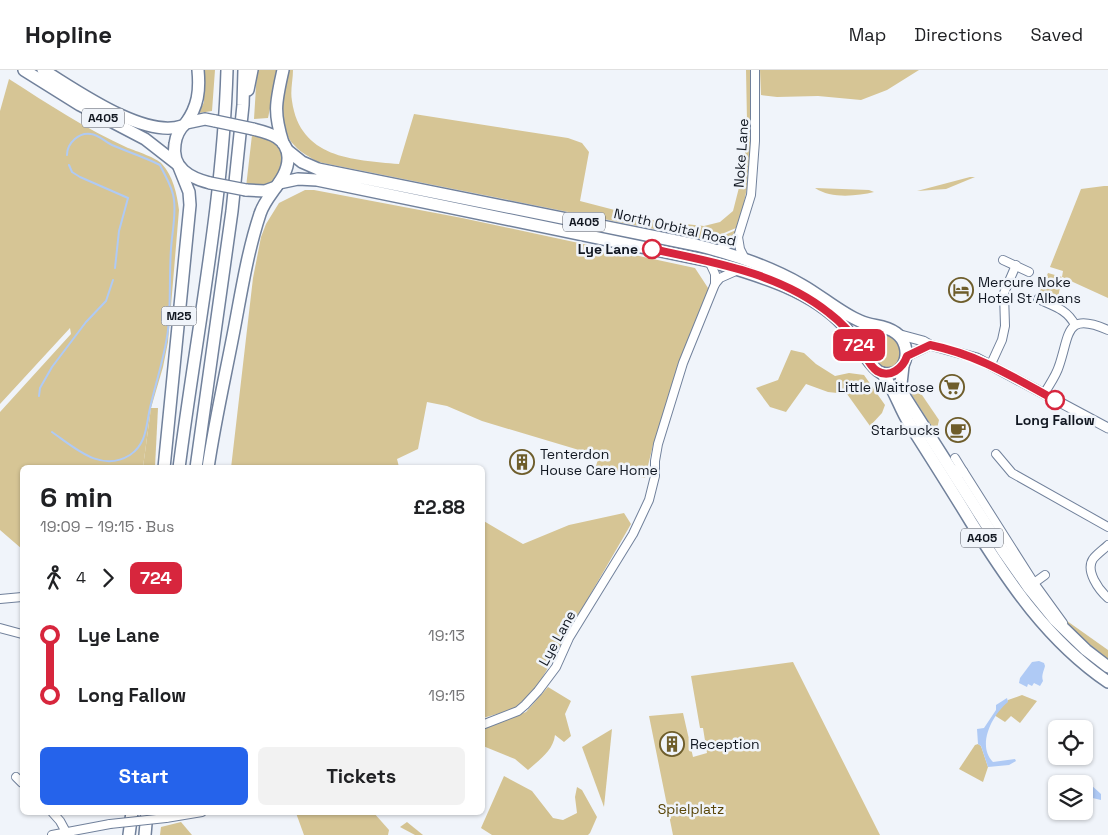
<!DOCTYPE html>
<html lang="en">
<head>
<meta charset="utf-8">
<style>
  body { margin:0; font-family:"Space Grotesk",sans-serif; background:#f2f2f2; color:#202124; height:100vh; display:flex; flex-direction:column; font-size:19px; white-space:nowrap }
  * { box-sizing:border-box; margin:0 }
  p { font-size:16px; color:#757577 }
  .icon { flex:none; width:28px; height:28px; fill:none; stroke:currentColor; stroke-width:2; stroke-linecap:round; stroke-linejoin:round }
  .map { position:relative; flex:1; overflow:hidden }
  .sheet { position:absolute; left:20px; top:395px; width:465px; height:350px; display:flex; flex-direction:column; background:#fff; border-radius:8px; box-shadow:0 1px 4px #0004 }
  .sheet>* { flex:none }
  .badge { padding:0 10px; border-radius:8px; font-size:18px; line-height:32px }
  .fabs { position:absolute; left:1048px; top:650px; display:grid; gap:10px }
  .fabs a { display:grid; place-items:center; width:45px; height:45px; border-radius:8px; background:#fff; box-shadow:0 1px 4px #0004; font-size:25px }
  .map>.badge { position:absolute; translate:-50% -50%; box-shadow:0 0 0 2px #fff }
  .legs { display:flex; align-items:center; gap:8px; height:55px; padding:0 20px; font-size:16px }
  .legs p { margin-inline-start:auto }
  .summary { display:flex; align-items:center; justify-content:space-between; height:85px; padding:0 20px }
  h1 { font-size:28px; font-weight:600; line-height:38px }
  .action { display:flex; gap:10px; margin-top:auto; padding:10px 20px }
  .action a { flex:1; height:58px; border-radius:8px; background:#2563eb; color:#fff; font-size:20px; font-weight:600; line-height:58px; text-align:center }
  .action a+a { background:#f2f2f2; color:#202124 }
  ul { padding:0 20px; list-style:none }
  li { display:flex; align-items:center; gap:18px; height:60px; font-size:19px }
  li i { display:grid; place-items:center; width:8px; height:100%; margin:0 6px; background:currentColor }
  li i::after { content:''; width:12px; height:12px; margin:-6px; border:4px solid; border-radius:50%; background:#fff }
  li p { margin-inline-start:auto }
  li:first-child i { background:linear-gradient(#0000 50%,currentColor 0) }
  li:last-child i { background:linear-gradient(currentColor 50%,#0000 0) }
  header { display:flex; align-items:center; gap:30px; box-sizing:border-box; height:70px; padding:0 25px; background:#fff; border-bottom:1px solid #e0e0e0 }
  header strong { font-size:24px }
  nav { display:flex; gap:28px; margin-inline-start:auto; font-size:18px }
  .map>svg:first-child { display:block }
  .green { fill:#d6c595 }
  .forest { fill:#d4c392 }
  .water { fill:#afcaf5 }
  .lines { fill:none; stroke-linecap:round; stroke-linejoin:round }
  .stream { stroke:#afcaf5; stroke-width:2 }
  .minor-casing { stroke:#71819b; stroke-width:10 }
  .major-casing { stroke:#71819b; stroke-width:11 }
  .highway-casing { stroke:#71819b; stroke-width:14 }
  .minor { stroke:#fff; stroke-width:8 }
  .major { stroke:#fff; stroke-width:9 }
  .highway { stroke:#fff; stroke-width:11 }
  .minor-bridge-casing { stroke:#71819b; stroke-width:10; stroke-linecap:butt }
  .highway-bridge-casing { stroke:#71819b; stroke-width:14; stroke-linecap:butt }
  .minor-bridge { stroke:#fff; stroke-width:8 }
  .highway-bridge { stroke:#fff; stroke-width:11 }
  .line-1-casing { stroke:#fff; stroke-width:11 }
  .line-1 { stroke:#d7263d; stroke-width:8 }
  .stop-1-dot { fill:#fff; stroke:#d7263d; stroke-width:2.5 }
  .labels { text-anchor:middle; stroke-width:5; stroke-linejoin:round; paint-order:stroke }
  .shield { fill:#f0f4fa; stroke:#545962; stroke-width:1 }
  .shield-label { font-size:12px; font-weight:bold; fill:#111721 }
  .street-label { font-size:14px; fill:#111721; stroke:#f0f4fa }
  .stop-label { font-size:14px; font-weight:bold; fill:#111721; stroke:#f0f4fa; text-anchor:end }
  .poi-label { font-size:14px; fill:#111721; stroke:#f0f4fa; text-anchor:start }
  .park-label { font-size:14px; fill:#594609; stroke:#f0f4fa }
</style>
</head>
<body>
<header>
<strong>Hopline</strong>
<nav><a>Map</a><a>Directions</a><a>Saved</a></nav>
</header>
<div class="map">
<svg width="1108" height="765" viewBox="0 0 1108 765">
  <rect width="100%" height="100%" fill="#f0f4fa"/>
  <g class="green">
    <path d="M288,0H293C293,10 290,21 292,31C300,88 352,90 399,94L414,44L568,68L582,73L589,82L580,131L657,151L704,156L720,152L733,141L744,98L747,51L746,0H754C755,44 753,118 736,158L710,169L701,168L692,169L670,159H654L318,92C310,87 301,83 295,76C275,57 284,23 288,0Z"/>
    <path d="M760,0H919L887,20L861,30L818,26L777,27L761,25Z"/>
    <path d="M9,9C48,34 86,59 128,78C136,81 157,88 162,94C173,106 177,124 179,140L168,272L163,297L151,338L143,397L22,398V479L0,460V342L71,264L70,258L0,334V41Z"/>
    <path d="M252,65C272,68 293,80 279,104C277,108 274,113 269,115C263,117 253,117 246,117Z"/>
    <path d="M970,107H975L946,119L917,121Z"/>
    <path d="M1104,116H1108V228L1062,207L1057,233L1039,223L1048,203L1062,207L1063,201L1050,197L1081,119Z"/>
    <path d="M815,118L869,120L874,122C857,126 831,129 815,118Z"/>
    <path d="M305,120H314L462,148L695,198L710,221L685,277L653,375L645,408L596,396L599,386L482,351L447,336L427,332L418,379L397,389L399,397L231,398L253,208L261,167L266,154L279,133Z"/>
    <path d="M736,160L737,161L731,170L717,176L713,174L718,168Z"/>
    <path d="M872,259C883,261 902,267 902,282C902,285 900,290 899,293C897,295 895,297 892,298C874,304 856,271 872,259Z"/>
    <path d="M911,320L922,325L939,350L936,363L910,322Z"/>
    <path d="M624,443L631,454L534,622L514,639L483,648L482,450L523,474L569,455Z"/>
    <path d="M793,592L880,765H673L649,646L683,643L693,687L707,683L703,658H700L691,606Z"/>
    <path d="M296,743H374L389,760L388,765H304Z"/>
  </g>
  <g class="forest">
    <path d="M204,0H215L212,41L199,43L204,32Z"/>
    <path d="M257,0H278L268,48L254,49Z"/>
    <path d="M791,280L804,283L816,294L835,306L849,303L864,305L885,335L882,343L870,356L847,324L828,322L806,314L786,342L770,337L756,318L778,310Z"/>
    <path d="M151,338H158L155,397H143Z"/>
    <path d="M1060,546L1108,580V589L1077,564Z"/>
    <path d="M548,617L571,631L565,644L571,666L564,672L555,665C553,681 540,689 528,700L515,689L483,676V659L526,642Z"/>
    <path d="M1022,625L1037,631L1020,653L1011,646L1005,652L994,645L1008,630Z"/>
    <path d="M612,659L604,737L582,677Z"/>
    <path d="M978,674L981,676L988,697L983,712L959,699L975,675Z"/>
    <path d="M504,706L532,721L553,748L563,750L577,743L575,727L577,717L582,720L597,747L590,763L588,765H492L481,758Z"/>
    <path d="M181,752L192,765H160L161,757Z"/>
    <path d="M407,752L423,765H415L400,757Z"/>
  </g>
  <g class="water">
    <path d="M1039,591L1044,593L1045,596C1044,601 1041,605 1043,611L1040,616L1034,613L1032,616L1028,614L1027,617L1019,613L1020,608L1032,592Z"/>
    <path d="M1007,628L1008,632C993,644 976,675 993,692L1015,689L1016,691L1009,695L988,697L981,676L978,674L977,659L984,658L996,640V635Z"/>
    <path d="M1073,709L1090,714L1101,724V730L1084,726V714H1070Z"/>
  </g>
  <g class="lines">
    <g class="stream">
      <path d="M69,95L72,102L80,107L128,128L119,161L115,198"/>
      <path d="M39,326L40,318L52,297L86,252L106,231L113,210"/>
      <path d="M52,362C75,378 101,403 130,385C147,374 146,355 150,338C156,311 165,286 168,260C171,233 169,206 171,179C172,163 176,146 174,130C173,117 165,106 160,95C144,87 128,82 112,75C106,72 97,64 91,64C79,62 67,73 67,85"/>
    </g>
    <defs>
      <g id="minor">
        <path d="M738,167L740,179L745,189"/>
        <path d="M716,180L727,175L738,167L751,125L755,71V0"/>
        <path d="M1003,190L1029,202"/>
        <path d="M709,191L715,204V214"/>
        <path d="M1038,229C1053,236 1067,239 1075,255"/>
        <path d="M991,294L1002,270L1005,256L1004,223L1016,195"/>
        <path d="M1044,324C1049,315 1056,306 1059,296C1070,264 1065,241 1108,260"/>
        <path d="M996,384L1012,403L1108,457"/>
        <path d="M955,388L963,401"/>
        <path d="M953,399L961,403L963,401L1034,513L1063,553"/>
        <path d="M1108,475C1104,479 1097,484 1093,489C1085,501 1099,520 1108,528"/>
        <path d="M1034,513L1045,505"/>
        <path d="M0,529L22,527"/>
        <path d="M0,558L22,564"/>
        <path d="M482,655L518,641L525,635L538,621L556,597L569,568L633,464L649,430L655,406V391L658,374L683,293L715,214L720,208L738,200"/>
        <path d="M16,707L22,713"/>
        <path d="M52,742L60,751L66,762"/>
        <path d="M166,748L202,742"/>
        <path d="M52,765L110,754"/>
      </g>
      <g id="major">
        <path d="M897,264L923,271L930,275L977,288L1108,358"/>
        <path d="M907,286L930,275"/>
      </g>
      <g id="highway">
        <path d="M24,0L80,35L145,69L177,94"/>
        <path d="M43,0C76,20 144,69 182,56"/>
        <path d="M283,0C276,32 273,41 283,73"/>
        <path d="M248,20L252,0"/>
        <path d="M186,53C198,36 200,21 198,0"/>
        <path d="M210,113C190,108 171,98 175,74C176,66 179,59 186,53L205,49L215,51"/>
        <path d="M279,113L298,109L317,110L709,191C756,205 810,219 844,256C853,266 872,301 882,303C907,309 914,276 896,263C884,254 872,257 860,251C842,244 820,225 802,215C769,196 733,184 696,175L318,99L302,92L287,80"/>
        <path d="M246,120L265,121L276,117"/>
        <path d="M903,296L901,314L905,327L1003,481L1029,518L1055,550L1086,580L1108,597"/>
        <path d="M882,303C894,318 899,337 909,353C930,386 951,419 971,452C1009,513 1048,571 1108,612"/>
        <path d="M164,398L190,135L189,122L179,97"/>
        <path d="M179,398C196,265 223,134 227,0"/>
        <path d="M196,398L232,141L243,35L244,0"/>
        <path d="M208,398C215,350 226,303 235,255C242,218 248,180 260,144C266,124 289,109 288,87C287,67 269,63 253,59"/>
        <path d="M129,765L132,742"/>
        <path d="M145,765L147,742"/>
      </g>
    </defs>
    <use href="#minor" class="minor-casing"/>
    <use href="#major" class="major-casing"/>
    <use href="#highway" class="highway-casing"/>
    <use href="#minor" class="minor"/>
    <use href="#major" class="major"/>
    <use href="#highway" class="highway"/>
    <defs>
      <path id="minor-bridge" d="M110,754L166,748"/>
      <g id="highway-bridge">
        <path d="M215,51L253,59"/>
        <path d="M210,113L246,120"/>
      </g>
    </defs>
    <use href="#minor-bridge" class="minor-bridge-casing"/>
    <use href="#highway-bridge" class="highway-bridge-casing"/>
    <use href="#minor-bridge" class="minor-bridge"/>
    <use href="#highway-bridge" class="highway-bridge"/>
  </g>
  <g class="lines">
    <defs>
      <path id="line-1" d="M652,179C712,192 780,203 829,243C841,252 852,264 860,277C865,284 869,296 877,301C890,309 903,298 907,286L930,275C979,285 1013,307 1055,330"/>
    </defs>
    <use href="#line-1" class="line-1-casing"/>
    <use href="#line-1" class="line-1"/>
  </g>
  <defs>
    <symbol id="hotel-ring" viewBox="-11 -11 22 22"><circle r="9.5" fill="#f0f4fa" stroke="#6e5d2b" stroke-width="1.5"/><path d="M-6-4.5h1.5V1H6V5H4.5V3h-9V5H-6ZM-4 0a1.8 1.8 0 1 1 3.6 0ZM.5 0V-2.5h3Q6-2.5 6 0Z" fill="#6e5d2b"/></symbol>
    <symbol id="supermarket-ring" viewBox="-11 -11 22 22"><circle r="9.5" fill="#f0f4fa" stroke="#6e5d2b" stroke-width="1.5"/><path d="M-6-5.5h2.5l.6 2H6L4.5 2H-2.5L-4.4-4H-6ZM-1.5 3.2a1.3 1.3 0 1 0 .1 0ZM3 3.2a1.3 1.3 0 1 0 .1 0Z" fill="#6e5d2b"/></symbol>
    <symbol id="cafe-ring" viewBox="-11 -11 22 22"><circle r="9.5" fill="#f0f4fa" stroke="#6e5d2b" stroke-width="1.5"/><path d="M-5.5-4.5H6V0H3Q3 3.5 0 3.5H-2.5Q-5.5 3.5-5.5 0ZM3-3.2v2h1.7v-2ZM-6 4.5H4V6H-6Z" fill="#6e5d2b"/></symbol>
    <symbol id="building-ring" viewBox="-11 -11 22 22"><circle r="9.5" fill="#f0f4fa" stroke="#6e5d2b" stroke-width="1.5"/><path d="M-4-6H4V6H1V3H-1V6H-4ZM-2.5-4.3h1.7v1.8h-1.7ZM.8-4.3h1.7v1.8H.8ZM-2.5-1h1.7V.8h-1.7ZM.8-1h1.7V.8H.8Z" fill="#6e5d2b"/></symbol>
  </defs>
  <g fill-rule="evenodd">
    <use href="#hotel-ring" x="947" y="206" width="28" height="28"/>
    <use href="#supermarket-ring" x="938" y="303" width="28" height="28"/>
    <use href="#cafe-ring" x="944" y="346" width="28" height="28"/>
    <use href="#building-ring" x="508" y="378" width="28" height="28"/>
    <use href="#building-ring" x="658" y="660" width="28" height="28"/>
  </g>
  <g class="stop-1-dot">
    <circle cx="652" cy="179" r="9"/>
    <circle cx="1055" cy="330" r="9"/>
  </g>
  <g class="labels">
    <g class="shield">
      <rect x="82" y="38.5" width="42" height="19" rx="4"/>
      <rect x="563" y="142.5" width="42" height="19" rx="4"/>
      <rect x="161.5" y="236.5" width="35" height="19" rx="4"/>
      <rect x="961" y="458.5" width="42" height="19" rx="4"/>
    </g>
    <g class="shield-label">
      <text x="103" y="52">A405</text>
      <text x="584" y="156">A405</text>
      <text x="179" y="250">M25</text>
      <text x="982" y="472">A405</text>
    </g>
    <g class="street-label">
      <text transform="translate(741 83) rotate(-86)" y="5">Noke Lane</text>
      <text transform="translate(675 157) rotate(13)" y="5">North Orbital Road</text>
      <text transform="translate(557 568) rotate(-61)" y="5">Lye Lane</text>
    </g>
    <g class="stop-label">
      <text x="638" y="184">Lye Lane</text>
      <text x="1055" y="355" text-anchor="middle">Long Fallow</text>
    </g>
    <g class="poi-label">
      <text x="978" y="217">Mercure Noke<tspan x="978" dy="16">Hotel St Albans</tspan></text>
      <text x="934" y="322" text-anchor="end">Little Waitrose</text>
      <text x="940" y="365" text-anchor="end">Starbucks</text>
      <text x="540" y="389">Tenterdon<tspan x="540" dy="16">House Care Home</tspan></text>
      <text x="690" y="679">Reception</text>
    </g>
    <g class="park-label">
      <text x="691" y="744">Spielplatz</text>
    </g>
  </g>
</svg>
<div class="fabs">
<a><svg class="icon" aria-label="locate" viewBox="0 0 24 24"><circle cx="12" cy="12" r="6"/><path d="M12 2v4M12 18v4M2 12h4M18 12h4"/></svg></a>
<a><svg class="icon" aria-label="layers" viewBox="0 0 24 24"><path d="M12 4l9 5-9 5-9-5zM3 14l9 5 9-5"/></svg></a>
</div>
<b class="badge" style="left:859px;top:275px;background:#d7263d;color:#fff">724</b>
<section class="sheet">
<div class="summary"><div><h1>6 min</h1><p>19:09 – 19:15 · Bus</p></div><b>£2.88</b></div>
<div class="legs"><svg class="icon" aria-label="walk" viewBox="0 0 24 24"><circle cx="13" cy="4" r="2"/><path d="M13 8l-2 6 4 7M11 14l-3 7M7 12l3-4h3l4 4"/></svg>4<svg class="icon" aria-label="forward" viewBox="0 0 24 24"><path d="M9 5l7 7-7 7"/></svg><b class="badge" style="background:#d7263d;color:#fff">724</b></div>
<ul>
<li><i style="color:#d7263d"></i><b>Lye Lane</b><p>19:13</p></li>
<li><i style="color:#d7263d"></i><b>Long Fallow</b><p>19:15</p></li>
</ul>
<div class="action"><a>Start</a><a>Tickets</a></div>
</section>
</div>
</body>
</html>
